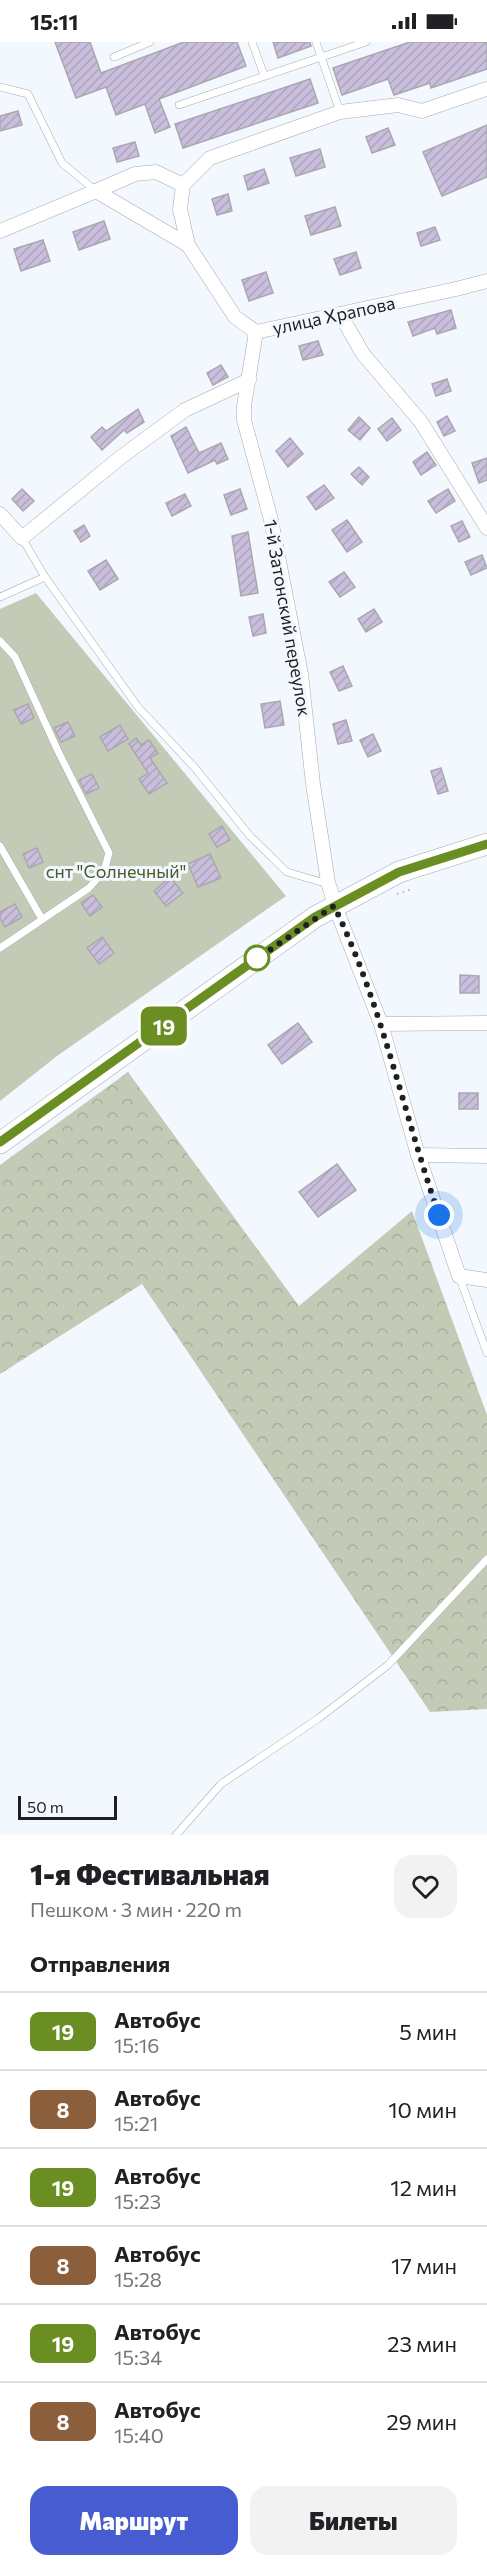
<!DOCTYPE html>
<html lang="ru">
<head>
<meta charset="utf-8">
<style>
  body { margin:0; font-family:Commissioner,sans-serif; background:#f2f2f2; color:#202124; height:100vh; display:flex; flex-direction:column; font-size:22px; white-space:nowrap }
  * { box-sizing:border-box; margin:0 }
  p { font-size:20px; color:#757577 }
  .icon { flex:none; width:33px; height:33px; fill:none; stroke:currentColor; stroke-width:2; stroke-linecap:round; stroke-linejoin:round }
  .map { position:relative; height:1793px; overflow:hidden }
  .panel { display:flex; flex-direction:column; background:#fff; flex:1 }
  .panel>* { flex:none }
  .badge { padding:0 12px; border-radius:9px; font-size:21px; line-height:39px }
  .scale { position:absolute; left:18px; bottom:15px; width:99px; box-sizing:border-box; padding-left:6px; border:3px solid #1e2022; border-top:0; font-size:16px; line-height:21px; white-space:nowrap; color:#1e2022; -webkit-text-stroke:4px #f2f8fd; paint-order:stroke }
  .you { position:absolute; width:30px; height:30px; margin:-15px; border:4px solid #fff; border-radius:50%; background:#1a73e8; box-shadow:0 0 0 9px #1a73e833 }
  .map>.badge { position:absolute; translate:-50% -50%; box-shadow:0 0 0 3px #fff }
  h2 { padding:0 30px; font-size:22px; line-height:54px }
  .round { display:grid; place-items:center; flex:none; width:63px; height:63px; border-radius:18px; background:#f2f2f2 }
  .overview { display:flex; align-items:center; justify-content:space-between; height:102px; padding:0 30px }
  h1 { font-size:28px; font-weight:800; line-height:45px }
  .primary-button { display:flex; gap:12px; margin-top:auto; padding:12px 30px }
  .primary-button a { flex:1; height:69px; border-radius:18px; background:#475cd0; color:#fff; font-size:24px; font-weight:800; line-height:69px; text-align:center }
  .primary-button a+a { background:#f2f2f2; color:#202124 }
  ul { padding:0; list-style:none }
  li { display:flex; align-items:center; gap:18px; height:78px; padding:0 30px; border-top:2px solid #e0e0e0 }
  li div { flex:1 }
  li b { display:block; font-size:22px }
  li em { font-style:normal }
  li .badge { min-width:66px; font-weight:700; text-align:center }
  .status { display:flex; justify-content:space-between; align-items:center; height:42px; padding:0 30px; background:#fff; direction:ltr }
  .status svg { height:16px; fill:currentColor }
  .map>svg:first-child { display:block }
  .green { fill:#c3cbb6 }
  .forest { fill:url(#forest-crowns) }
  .building { fill:url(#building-hatch); stroke:#aaa8ae; stroke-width:1.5 }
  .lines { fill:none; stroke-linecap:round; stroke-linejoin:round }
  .service-casing { stroke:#a6abb0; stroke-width:8 }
  .minor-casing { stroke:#a6abb0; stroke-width:15 }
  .primary-casing { stroke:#a6abb0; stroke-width:22 }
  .path { stroke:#b1b6ba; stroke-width:2; stroke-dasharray:1.5 4.5; stroke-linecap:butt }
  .service { stroke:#fff; stroke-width:7 }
  .minor { stroke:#fff; stroke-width:14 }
  .primary { stroke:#fff; stroke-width:21 }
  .line-casing { stroke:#fff; stroke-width:14 }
  .line { stroke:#6b8e23; stroke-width:9 }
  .walk { stroke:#1e2022; stroke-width:6; stroke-dasharray:0 10.8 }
  .stop-dot { fill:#fff; stroke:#6b8e23; stroke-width:3 }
  .labels { text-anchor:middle; stroke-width:6; stroke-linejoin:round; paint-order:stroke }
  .street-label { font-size:18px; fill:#1e2022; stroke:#f2f8fd }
  .park-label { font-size:18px; fill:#4c5b2a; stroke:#f2f8fd }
</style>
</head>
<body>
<div class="status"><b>15:11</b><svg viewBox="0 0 49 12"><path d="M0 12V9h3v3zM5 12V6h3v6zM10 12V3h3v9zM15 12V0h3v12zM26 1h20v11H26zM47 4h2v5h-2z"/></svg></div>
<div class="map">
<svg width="487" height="1793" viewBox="0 0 487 1793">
  <defs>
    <pattern id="forest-crowns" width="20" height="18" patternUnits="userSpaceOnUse" patternTransform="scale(1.5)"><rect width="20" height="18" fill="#c3cbb6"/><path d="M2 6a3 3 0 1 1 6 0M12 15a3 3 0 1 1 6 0" fill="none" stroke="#a7ae9c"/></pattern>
    <pattern id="building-hatch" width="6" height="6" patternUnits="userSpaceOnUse" patternTransform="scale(1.5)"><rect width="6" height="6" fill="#cabedd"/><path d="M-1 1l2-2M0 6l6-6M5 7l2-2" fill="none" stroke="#ada3bd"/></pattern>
  </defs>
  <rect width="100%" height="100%" fill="#f2f8fd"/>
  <path class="green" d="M36,551L286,854L57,1014L0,1059V567Z"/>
  <path class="forest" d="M128,1030L299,1264L412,1169L487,1373V1667L430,1670L142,1242L0,1332V1123Z"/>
  <g class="building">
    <path d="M55,0H90L101,31L184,0H237L246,24L159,57L170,85L155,91L145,62L116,73L106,45L76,56Z"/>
    <path d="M273,0H310L311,4L278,16Z"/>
    <path d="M410,0H487V27L431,46L430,41L394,53L388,37L342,53L333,26Z"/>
    <path d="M310,37L318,61L183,106L175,82Z"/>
    <path d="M18,69L22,83L0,89V74Z"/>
    <path d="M487,83V135L442,154L423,110Z"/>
    <path d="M388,86L395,103L372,111L366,95Z"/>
    <path d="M135,100L139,114L117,120L113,106Z"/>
    <path d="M320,107L325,125L296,134L290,116Z"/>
    <path d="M264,127L269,141L248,148L244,134Z"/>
    <path d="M228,152L232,169L217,173L212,157Z"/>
    <path d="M335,165L341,184L311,193L305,174Z"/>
    <path d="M104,179L110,197L79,208L73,190Z"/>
    <path d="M435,185L440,198L421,204L417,191Z"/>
    <path d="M43,198L50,219L21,229L14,207Z"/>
    <path d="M356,210L361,226L340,233L334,217Z"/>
    <path d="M266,230L273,251L249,259L242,238Z"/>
    <path d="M451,268L456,286L437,292L435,286L413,294L408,280Z"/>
    <path d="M318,299L323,313L303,318L299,304Z"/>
    <path d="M221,323L228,335L213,343L207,331Z"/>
    <path d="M447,337L451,349L436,354L432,342Z"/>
    <path d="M138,367L144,380L127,391L124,388L102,408L91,395L102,385L106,389Z"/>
    <path d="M447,374L455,389L444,394L437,380Z"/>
    <path d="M359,375L370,386L360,398L348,388Z"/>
    <path d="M392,376L401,388L387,399L378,387Z"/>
    <path d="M186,385L199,411L221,401L228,417L217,422L215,418L188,431L171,394Z"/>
    <path d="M290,396L303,412L288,425L276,409Z"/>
    <path d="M427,410L436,423L421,433L413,420Z"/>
    <path d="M487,416V438L479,441L472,421Z"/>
    <path d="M359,425L369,435L362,443L351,432Z"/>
    <path d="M324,443L334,456L316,468L307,455Z"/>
    <path d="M22,447L34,459L23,469L12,457Z"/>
    <path d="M240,447L247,467L231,473L224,453Z"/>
    <path d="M448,447L455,459L436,471L428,459Z"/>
    <path d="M185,452L191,464L172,474L166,461Z"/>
    <path d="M347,478L362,500L347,510L332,488Z"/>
    <path d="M462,479L470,495L459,500L451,484Z"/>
    <path d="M84,483L90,494L81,500L74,489Z"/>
    <path d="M248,490L258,551L241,554L232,494Z"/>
    <path d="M482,513L487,526L471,533L465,520Z"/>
    <path d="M106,518L118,537L100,548L88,529Z"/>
    <path d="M344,530L355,545L340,555L329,540Z"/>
    <path d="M374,567L382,580L366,590L358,577Z"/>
    <path d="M263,572L266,591L253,594L249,575Z"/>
    <path d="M343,624L352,644L339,649L330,630Z"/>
    <path d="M280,659L284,683L265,686L261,662Z"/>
    <path d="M28,662L34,676L21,682L14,668Z"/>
    <path d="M346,678L352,699L338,702L333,682Z"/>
    <path d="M68,680L75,694L61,700L54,686Z"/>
    <path d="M120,683L128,697L108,709L100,695Z"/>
    <path d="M373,692L381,709L368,715L360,698Z"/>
    <path d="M136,696L141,703L149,698L158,711L150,716L167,741L149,752L139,737L148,731L129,702Z"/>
    <path d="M441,726L448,749L438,752L431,729Z"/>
    <path d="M92,732L99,746L86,752L79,738Z"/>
    <path d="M222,784L230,798L217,805L209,792Z"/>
    <path d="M37,806L43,820L29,826L23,812Z"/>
    <path d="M210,812L221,836L198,845L188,822Z"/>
    <path d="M170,835L183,851L166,864L154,849Z"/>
    <path d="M93,853L102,865L90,874L81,861Z"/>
    <path d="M15,862L22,875L5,885L0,876V870Z"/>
    <path d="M102,895L114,911L99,922L87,906Z"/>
    <path d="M460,933L479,934V951H460Z"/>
    <path d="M298,981L312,1000L282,1022L268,1003Z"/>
    <rect x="459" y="1051" width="19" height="16"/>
    <path d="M337,1122L356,1148L318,1175L299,1150Z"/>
  </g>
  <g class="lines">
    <defs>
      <g id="service">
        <path d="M252,0L264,33"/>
        <path d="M316,0L340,70"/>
        <path d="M114,15L150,0"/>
        <path d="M0,45L28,52L62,121L96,149"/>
        <path d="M179,63L366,0"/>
        <path d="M22,496L45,535L138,665L195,726L250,794L287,830L328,842"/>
        <path d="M0,555L45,535"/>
        <path d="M0,599L15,615L58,709L109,811L104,829L89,846L0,906"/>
        <path d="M0,804L42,877"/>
        <path d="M459,1234L487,1311"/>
        <path d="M176,1793L221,1742L319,1676L388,1623L487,1517"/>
      </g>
      <g id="minor">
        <path d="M96,149L135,132L156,130L183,143"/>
        <path d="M0,189L96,149L188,203L180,167L183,143L210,116L340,70L398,63L422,69L486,47"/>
        <path d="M188,203L235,275L256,290L456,247L487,239"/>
        <path d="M340,272L363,312L421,380L487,486"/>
        <path d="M256,290L244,364V378L271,478L301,632L313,742L328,840L335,864L381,982L418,1113L459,1234L487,1238"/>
        <path d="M0,472L22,496L121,415L185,368L249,338"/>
        <path d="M381,982L487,981"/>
        <path d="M418,1113L487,1114"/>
      </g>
      <path id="primary" d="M0,1101L315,875L399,830L487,802"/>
    </defs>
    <use href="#service" class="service-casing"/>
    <use href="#minor" class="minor-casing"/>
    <use href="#primary" class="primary-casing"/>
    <path class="path" d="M397,852L412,847"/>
    <use href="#service" class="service"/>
    <use href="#minor" class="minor"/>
    <use href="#primary" class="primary"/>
  </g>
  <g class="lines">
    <defs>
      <path id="line" d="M0,1100L315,875L399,830L487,802"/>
    </defs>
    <use href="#line" class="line-casing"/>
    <use href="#line" class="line"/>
    <path class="walk" d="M257,916L255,918L334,864C382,962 403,1070 439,1173"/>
  </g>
  <circle class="stop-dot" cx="257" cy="916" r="12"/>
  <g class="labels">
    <g class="street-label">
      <text transform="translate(334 274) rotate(-12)" y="6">улица Храпова</text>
      <text transform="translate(287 576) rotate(80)" y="6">1-й Затонский переулок</text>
    </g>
    <g class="park-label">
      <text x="116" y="836">снт "Солнечный"</text>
    </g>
  </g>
</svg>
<div class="scale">50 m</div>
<div class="you" style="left:439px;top:1173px"></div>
<b class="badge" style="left:164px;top:984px;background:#6b8e23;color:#fff">19</b>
</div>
<section class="panel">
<div class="overview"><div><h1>1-я Фестивальная</h1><p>Пешком · 3 мин · 220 m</p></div><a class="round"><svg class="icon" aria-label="heart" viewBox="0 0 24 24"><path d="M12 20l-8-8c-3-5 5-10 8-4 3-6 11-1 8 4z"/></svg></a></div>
<h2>Отправления</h2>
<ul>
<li><span class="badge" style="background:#6b8e23;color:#fff">19</span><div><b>Автобус</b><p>15:16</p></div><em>5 мин</em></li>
<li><span class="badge" style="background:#8b5e3c;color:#fff">8</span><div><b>Автобус</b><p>15:21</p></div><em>10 мин</em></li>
<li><span class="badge" style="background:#6b8e23;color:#fff">19</span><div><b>Автобус</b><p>15:23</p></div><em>12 мин</em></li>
<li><span class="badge" style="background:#8b5e3c;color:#fff">8</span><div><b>Автобус</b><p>15:28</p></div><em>17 мин</em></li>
<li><span class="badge" style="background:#6b8e23;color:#fff">19</span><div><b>Автобус</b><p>15:34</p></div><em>23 мин</em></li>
<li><span class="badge" style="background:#8b5e3c;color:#fff">8</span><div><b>Автобус</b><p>15:40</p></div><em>29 мин</em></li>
</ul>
<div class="primary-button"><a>Маршрут</a><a>Билеты</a></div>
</section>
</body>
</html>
